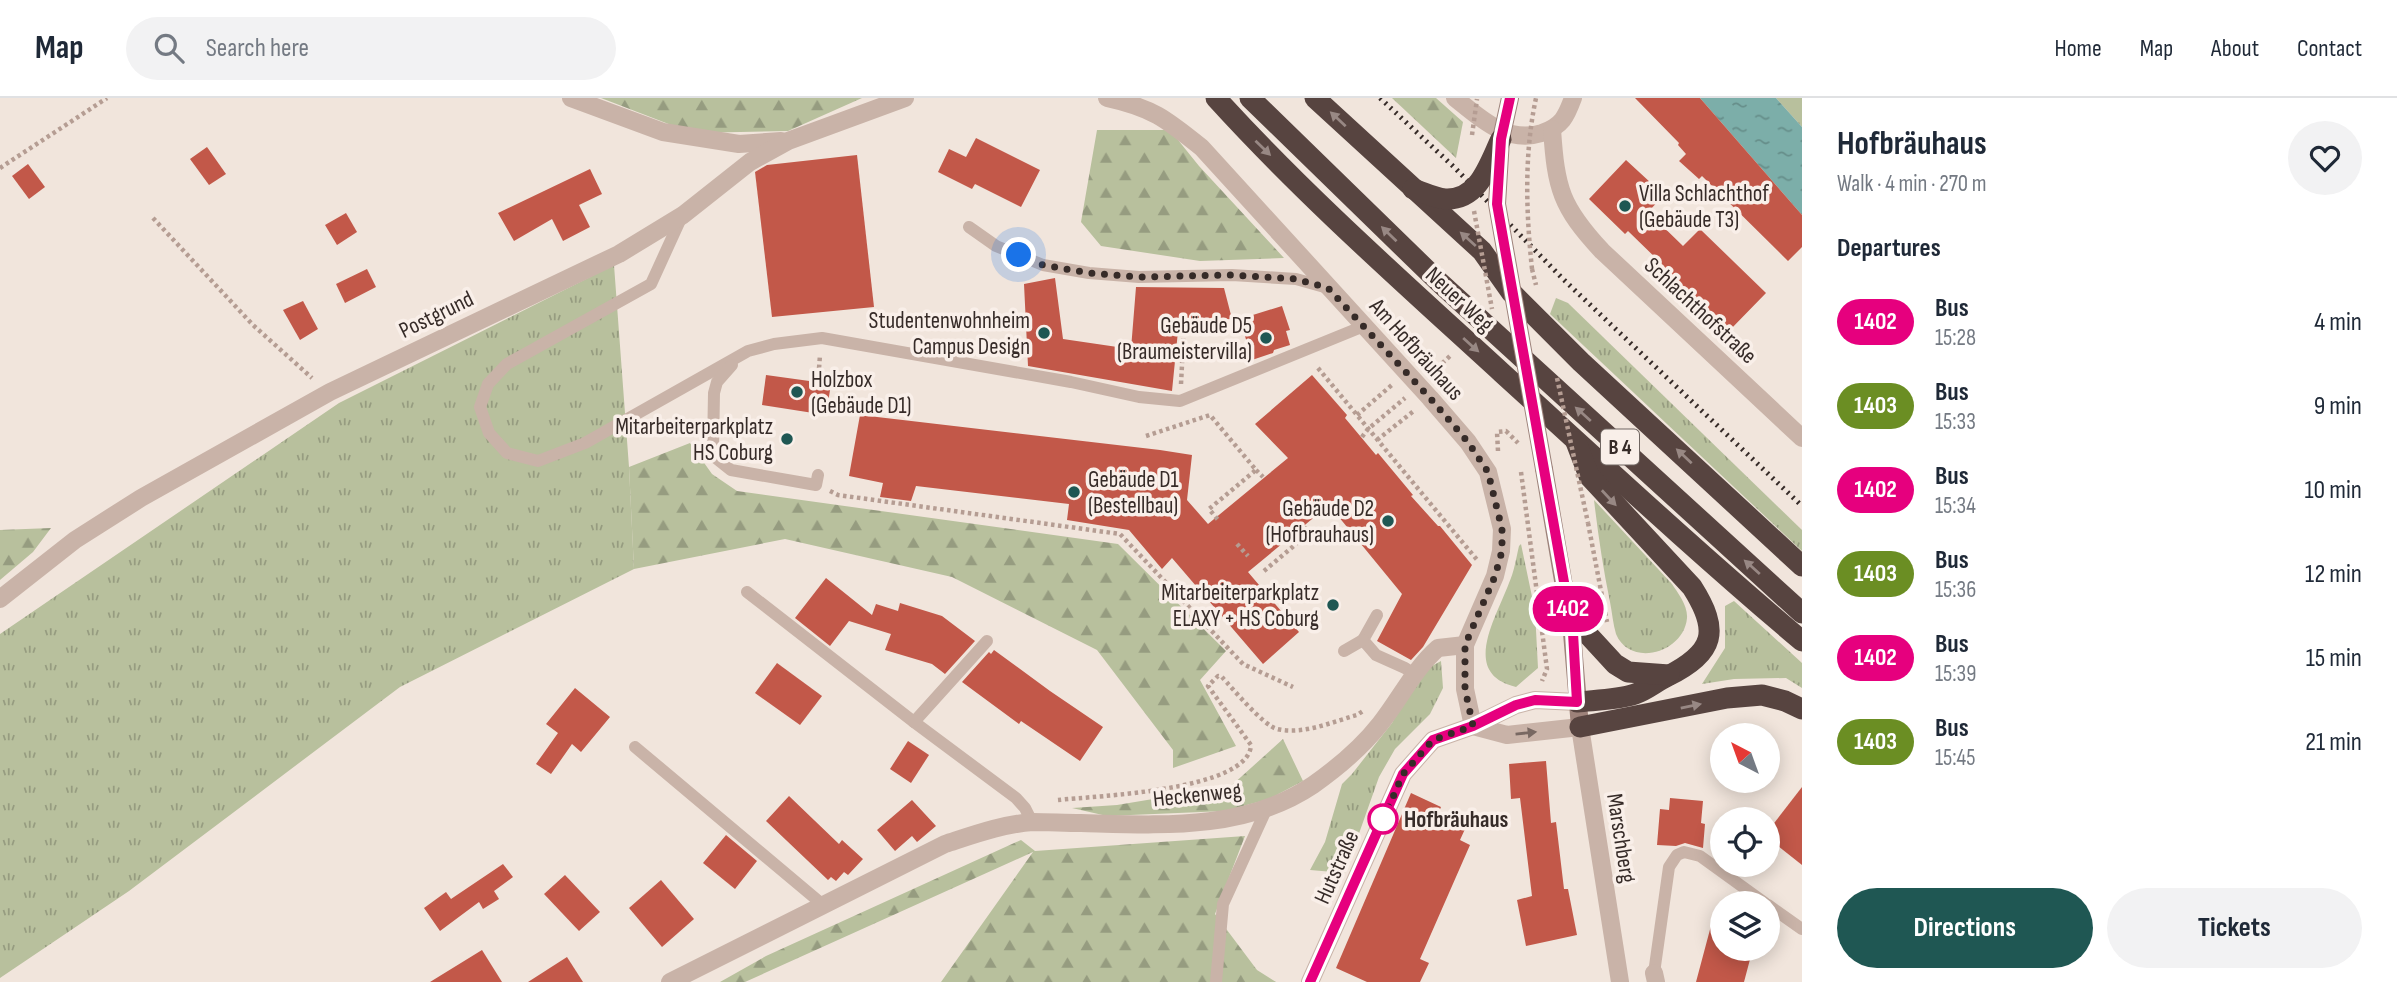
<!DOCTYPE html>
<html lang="en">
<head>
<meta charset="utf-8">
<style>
  body { margin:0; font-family:"Sofia Sans Condensed",sans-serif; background:#f2f2f3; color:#1f2937; height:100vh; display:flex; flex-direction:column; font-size:26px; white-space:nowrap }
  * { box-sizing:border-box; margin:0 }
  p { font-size:23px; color:#747a83 }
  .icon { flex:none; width:38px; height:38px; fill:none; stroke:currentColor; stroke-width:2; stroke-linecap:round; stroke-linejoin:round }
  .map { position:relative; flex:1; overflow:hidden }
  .panel { display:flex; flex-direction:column; background:#fff; width:595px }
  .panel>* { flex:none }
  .badge { padding:0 14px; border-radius:23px; font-size:24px; line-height:46px }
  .needle { width:46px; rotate:319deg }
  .controls { position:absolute; left:1710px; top:625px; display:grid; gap:14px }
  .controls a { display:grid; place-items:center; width:70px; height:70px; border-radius:50%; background:#fff; box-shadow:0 4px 18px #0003; font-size:35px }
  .you { position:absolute; width:35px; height:35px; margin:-18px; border:5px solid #fff; border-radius:50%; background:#1a73e8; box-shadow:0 0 0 10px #1a73e833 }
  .map>.badge { position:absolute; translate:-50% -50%; box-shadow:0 0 0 4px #fff }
  h2 { padding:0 35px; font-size:26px; line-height:63px }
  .round { display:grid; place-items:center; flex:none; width:74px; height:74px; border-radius:37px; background:#f2f2f3 }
  .head { display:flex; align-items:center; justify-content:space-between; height:119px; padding:0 35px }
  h1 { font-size:33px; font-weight:700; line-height:52px }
  .button { display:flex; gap:14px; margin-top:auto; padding:14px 35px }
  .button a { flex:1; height:80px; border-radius:42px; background:#1f5753; color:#fff; font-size:28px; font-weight:700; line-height:80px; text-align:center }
  .button a+a { background:#f2f2f3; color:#1f2937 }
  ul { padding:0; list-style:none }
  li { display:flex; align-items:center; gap:21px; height:84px; padding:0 35px }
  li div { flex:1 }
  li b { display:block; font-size:26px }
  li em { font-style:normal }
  li .badge { min-width:77px; font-weight:700; text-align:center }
  header { display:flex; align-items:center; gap:42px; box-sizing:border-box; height:98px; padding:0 35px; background:#fff; border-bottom:2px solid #e0e1e3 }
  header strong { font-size:33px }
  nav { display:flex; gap:38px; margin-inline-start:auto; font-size:24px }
  .search { width:490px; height:63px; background:#f2f2f3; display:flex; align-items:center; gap:18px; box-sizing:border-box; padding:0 24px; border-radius:38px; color:#747a83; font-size:26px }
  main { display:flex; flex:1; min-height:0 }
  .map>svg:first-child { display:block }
  .grass { fill:url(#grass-tufts) }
  .forest { fill:url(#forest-firs) }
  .water { fill:url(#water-ripples) }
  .building { fill:#c25849 }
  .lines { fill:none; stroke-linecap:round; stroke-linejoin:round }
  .path { stroke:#b59d93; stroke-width:4.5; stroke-dasharray:3.5 3.5; stroke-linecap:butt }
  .lane { stroke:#c9b3a8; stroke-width:12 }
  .street { stroke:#c9b3a8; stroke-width:18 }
  .secondary { stroke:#9d827a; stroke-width:18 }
  .highway { stroke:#574440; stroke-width:21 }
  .rail { stroke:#362b28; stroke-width:5; stroke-dasharray:2 5; stroke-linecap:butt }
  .path-bridge { stroke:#b59d93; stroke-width:4.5; stroke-dasharray:3.5 3.5; stroke-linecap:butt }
  .secondary-bridge { stroke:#9d827a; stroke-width:18 }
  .highway-bridge { stroke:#574440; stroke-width:21 }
  .oneway { fill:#988884 }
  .oneway2 { fill:#786862 }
  .line-casing { stroke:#fff; stroke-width:16 }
  .line { stroke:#e6007e; stroke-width:10 }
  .walk { stroke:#362b28; stroke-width:7; stroke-dasharray:0 12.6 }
  .poi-dot { fill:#1f5753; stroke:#f9efe9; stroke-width:2.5 }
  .stop-dot { fill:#fff; stroke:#e6007e; stroke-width:3.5 }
  .labels { text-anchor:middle; stroke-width:7; stroke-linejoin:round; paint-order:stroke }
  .shield { fill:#f9efe9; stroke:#706662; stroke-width:2 }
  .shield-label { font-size:21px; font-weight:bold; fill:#362b28 }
  .poi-label { font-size:23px; fill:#362b28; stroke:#f9efe9; text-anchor:end }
  .street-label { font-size:23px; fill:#362b28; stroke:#f9efe9 }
  .stop-label { font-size:23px; font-weight:bold; fill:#362b28; stroke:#f9efe9; text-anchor:start }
</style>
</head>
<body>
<header>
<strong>Map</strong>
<div class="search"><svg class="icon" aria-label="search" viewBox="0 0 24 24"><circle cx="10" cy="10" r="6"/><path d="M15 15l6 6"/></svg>Search here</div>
<nav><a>Home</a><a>Map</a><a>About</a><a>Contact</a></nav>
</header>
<main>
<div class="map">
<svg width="1802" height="884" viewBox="0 0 1802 884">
  <defs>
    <pattern id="grass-tufts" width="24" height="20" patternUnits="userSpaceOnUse" patternTransform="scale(1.75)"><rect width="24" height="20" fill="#b8c09d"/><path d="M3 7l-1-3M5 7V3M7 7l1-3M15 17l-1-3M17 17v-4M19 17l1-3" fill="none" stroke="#969c80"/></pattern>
    <pattern id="forest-firs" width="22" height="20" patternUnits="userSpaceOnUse" patternTransform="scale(1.75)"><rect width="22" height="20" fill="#b8c09d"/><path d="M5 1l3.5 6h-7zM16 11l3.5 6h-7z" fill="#969c80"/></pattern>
    <pattern id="water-ripples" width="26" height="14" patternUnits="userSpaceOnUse" patternTransform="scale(1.75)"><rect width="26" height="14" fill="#7caea9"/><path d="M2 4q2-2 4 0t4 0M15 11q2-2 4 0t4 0" fill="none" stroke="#668e8a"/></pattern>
  </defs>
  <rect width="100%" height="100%" fill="#f1e5dc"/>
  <g class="grass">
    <path d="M1776,0H1802V29Z"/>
    <path d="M614,167L629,369L634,471L400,589L129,793L0,880V536L339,305Z"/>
    <path d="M1556,200L1568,205L1802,432V453L1550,216Z"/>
    <path d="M1594,402L1672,486C1678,495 1688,508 1687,520C1684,555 1630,570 1616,536C1613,526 1612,514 1610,504C1603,470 1598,436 1594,402Z"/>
    <path d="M1521,446L1535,513L1538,570L1516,589C1460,576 1496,520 1509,485C1514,474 1516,461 1519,448Z"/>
    <path d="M1734,503L1802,565V590L1786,580L1734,581L1702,586L1725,550V508Z"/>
    <path d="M1441,563L1443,590L1430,616L1395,651L1379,679L1345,775L1310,772L1325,744L1342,686L1352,676L1392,625L1419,575Z"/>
  </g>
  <g class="forest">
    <path d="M601,0H862L788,33L692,35Z"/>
    <path d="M1392,0H1436L1463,24L1456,60Z"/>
    <path d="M1097,32H1170L1199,68L1284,160L1200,163L1101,148L1081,124Z"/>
    <path d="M690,345L712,376L737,393L1118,446L1226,553L1200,582L1236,648L1173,670V652L1097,552L952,479L785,441L634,471L629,369Z"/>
    <path d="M51,430L33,454L0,482V432Z"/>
    <path d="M1283,641L1303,683L1269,701L1225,713L1107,718L1072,710L1117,707L1231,688Z"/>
    <path d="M1245,738L1215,816L1257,872L1276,884H941L1033,754L745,884H720L766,858L1021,742L1035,753Z"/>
  </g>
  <path class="water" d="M1700,0H1776L1802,29V117Z"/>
  <g class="building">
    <path d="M1635,0H1700L1802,117V149L1788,163L1702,78L1699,81L1679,63L1686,56L1678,47L1679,45Z"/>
    <path d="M976,40L1040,72L1021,109L975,86L972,91L938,74L949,51L966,59Z"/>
    <path d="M207,49L226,76L209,87L190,61Z"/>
    <path d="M857,57L874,209L772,219L755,74L767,67Z"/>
    <path d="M1626,62L1664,97L1648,114L1683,148L1700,131L1766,195L1728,234L1662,169L1664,168L1628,133L1625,136L1589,101Z"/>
    <path d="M28,66L45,89L29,101L12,78Z"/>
    <path d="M590,71L602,96L579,107L590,129L563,143L552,121L514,143L498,115Z"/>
    <path d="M346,115L357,134L337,147L325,127Z"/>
    <path d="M367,171L376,189L345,205L336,186Z"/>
    <path d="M1055,180L1063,241L1131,251L1136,189L1224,190L1232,221L1179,223L1172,293L1028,268L1024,186Z"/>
    <path d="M303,203L318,231L300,242L283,212Z"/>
    <path d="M1282,208L1290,232L1286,233L1290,247L1274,252L1273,255L1252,262L1240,221Z"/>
    <path d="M766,277L831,286L826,317L762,307Z"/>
    <path d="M1312,277L1347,317L1345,320L1376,357L1378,355L1413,397L1411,398L1438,428H1440L1472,467L1423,549L1411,562L1377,543L1402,496L1329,407L1248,474L1299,534L1263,566L1172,460L1162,471L1129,432L1067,422L1069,406L916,388L911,403L880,399L883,385L849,378L860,317L1160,352L1192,357L1187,402L1208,426L1288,360L1255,326Z"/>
    <path d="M826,480L872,517L876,506L898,513L900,505L942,518L975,543L945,576L932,566L885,552L891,536L849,523L830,548L795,520Z"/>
    <path d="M994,552L1050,593L1103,629L1080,663L1021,623L1019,626L962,584L989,554L991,556Z"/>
    <path d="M777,565L822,598L800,627L755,595Z"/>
    <path d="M575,590L610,619L581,654L572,646L551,676L536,666L558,635L546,626Z"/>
    <path d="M908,643L929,657L911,685L890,671Z"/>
    <path d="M1546,663L1551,725L1556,724L1564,791H1568L1577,837L1526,848L1517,802L1532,798L1520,700L1511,701L1509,666Z"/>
    <path d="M1802,689V767L1768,740V733Z"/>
    <path d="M1411,695L1441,709L1437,718L1465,731L1460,742L1470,747L1420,861L1429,865L1420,884H1367L1336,870Z"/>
    <path d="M789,698L839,746L842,742L863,761L848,777L844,774L836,783L831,779L828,782L766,723Z"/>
    <path d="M1670,700L1703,703L1701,725L1705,726L1703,750L1685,745L1676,748L1657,747L1660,711L1669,712Z"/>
    <path d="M912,702L936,728L917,744L912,738L895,753L877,732Z"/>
    <path d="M726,737L757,763L735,791L703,765Z"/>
    <path d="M503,766L513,779L494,793L499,801L483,811L479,804L440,833L424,810L446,794L451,801Z"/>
    <path d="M565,777L600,814L579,833L544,796Z"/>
    <path d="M661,782L694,821L662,849L629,810Z"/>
    <path d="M1716,809L1722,810V850H1753L1744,884H1696Z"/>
    <path d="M482,852L502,884H430Z"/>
    <path d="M567,859L583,884H528Z"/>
  </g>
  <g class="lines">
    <g class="path">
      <path d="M0,70L107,0"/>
      <path d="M153,120L253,227L312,280"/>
      <path d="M1532,171L1536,187"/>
      <path d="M1318,270L1478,463"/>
      <path d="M1432,275L1451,257"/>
      <path d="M818,284L820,257"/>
      <path d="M1181,286L1184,228"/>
      <path d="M1357,317L1393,286"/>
      <path d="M1146,338L1210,317L1256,372L1209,411L1219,423"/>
      <path d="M1362,339L1368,331L1405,300"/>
      <path d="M1377,342L1415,312"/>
      <path d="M1498,353L1497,334L1506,333L1518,345"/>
      <path d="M1256,372L1263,379"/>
      <path d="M1521,374L1547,571L1542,583"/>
      <path d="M830,393L838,397L1120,436L1243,566L1293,589"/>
      <path d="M1588,425L1607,524"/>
      <path d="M1237,446L1248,458"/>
      <path d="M1264,473L1309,435L1304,429"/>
      <path d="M1058,702C1094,698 1249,693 1251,647L1208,588L1218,578L1222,579C1232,590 1264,628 1277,631C1303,637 1332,624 1357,617L1363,613"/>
    </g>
    <g class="lane">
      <path d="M682,118L651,186L507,266L488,286L480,309L489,335L507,355L538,363L585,345L748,253L774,246L822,240L1071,284L1139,299L1180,303L1364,228"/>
      <path d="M969,129L996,148L1043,167L1089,175L1139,179L1232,177L1296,181L1328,190"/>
      <path d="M732,267L717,284L714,295L713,351L716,360L731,372L816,387L818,377"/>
      <path d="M747,494L914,624L1016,700L1025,710L1032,724"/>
      <path d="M1377,517L1363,542L1376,557L1405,570L1414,576"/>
      <path d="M1344,553L1363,542"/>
      <path d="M914,624L987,543"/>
      <path d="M635,649L822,806"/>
      <path d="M1768,807L1802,831"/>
      <path d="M1654,875L1669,769L1677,757L1684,754L1700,758L1765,805"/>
      <path d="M1216,884L1223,806L1266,712"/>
    </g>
    <g class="street">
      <path d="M571,0L663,34L739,46L781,43"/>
      <path d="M1107,0C1153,10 1166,21 1202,50L1430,300L1468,344L1488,374L1502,431L1501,453L1495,478L1465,547V591L1473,628"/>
      <path d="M1455,0C1481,21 1507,46 1542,35C1562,28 1566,19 1573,0"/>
      <path d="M1552,31C1556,91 1561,109 1602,153L1802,340"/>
      <path d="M0,501L75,442L141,400L330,294L619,156L683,117L750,64L788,43L905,0"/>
      <path d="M1473,628L1507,637L1580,629L1620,884"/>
      <path d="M1654,875L1656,884"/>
      <path d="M670,884L945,746C973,737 1003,726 1033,724C1049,724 1065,725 1081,725C1160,727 1245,733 1313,687C1337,670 1362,649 1380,626C1400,601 1414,571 1438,550L1465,547"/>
      <path d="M1310,884L1403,676L1433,642L1473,628L1516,607L1535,602L1577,604"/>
    </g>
    <path class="secondary" d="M1544,371L1572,535L1580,629"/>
    <g class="highway">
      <path d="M1216,0C1305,98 1405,186 1502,275C1601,365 1700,457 1802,543"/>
      <path d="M1250,0L1438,183L1802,515"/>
      <path d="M1315,0L1482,153L1511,194L1581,264L1802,468"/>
      <path d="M1576,344L1589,378L1692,489C1720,533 1715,554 1668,578C1657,583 1647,592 1635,596C1617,602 1595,602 1577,604"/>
      <path d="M1569,516L1615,566L1628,574L1669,577"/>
      <path d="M1580,629L1727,600L1762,597L1785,603L1802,611"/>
    </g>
    <path class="rail" d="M1380,0L1455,70L1563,181L1802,408"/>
    <g class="path-bridge">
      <path d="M1472,37L1477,1"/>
      <path d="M1474,113L1492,211"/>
      <path d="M1532,171C1526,114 1524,56 1536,0"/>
      <path d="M1557,280L1588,425"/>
    </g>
    <path class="secondary-bridge" d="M1510,0L1501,41L1497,106L1544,371"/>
    <path class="highway-bridge" d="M1413,91C1423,94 1434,100 1445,101C1479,103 1489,66 1501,41"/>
  </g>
  <defs><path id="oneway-solid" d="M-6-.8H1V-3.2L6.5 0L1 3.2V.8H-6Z" transform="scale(1.75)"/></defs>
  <g class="oneway">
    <use href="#oneway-solid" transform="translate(1338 21) rotate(-137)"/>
    <use href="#oneway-solid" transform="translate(1263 50) rotate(44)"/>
    <use href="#oneway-solid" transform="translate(1389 136) rotate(-136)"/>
    <use href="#oneway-solid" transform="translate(1468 141) rotate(-138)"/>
    <use href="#oneway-solid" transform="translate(1471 247) rotate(42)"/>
    <use href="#oneway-solid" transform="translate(1583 316) rotate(-138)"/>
    <use href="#oneway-solid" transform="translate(1684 358) rotate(-137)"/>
    <use href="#oneway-solid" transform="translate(1609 400) rotate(47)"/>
    <use href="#oneway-solid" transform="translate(1752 469) rotate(-138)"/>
    <use href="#oneway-solid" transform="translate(1691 608) rotate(-12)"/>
  </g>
  <use class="oneway2" href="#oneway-solid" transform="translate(1526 635) rotate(-6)"/>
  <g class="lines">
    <defs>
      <path id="line" d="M1310,884L1403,676L1433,642L1473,628L1516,607L1535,602L1577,604L1573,535L1497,106L1501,41L1510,0"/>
    </defs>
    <use href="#line" class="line-casing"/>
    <use href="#line" class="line"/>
    <path class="walk" d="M1019,157L1043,167L1089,175L1139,179L1232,177L1296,181L1328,190L1430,300L1468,344L1488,374L1502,431V453L1495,478L1465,547V591L1473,628L1433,642L1403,676L1382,724L1383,721"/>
  </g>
  <g class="poi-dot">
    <circle cx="1625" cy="108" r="7"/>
    <circle cx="1044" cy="235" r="7"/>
    <circle cx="1266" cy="240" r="7"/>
    <circle cx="797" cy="294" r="7"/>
    <circle cx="787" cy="341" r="7"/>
    <circle cx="1074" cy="394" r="7"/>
    <circle cx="1388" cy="423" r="7"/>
    <circle cx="1333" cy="507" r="7"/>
  </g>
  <circle class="stop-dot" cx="1383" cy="721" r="14"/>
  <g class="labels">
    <rect class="shield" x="1601" y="331.5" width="38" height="35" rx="5"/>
    <g class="shield-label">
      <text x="1620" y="356">B 4</text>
    </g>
    <g class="poi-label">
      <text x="1639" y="103" text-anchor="start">Villa Schlachthof<tspan x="1639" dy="26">(Gebäude T3)</tspan></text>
      <text x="1030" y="230">Studentenwohnheim<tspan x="1030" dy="26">Campus Design</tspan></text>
      <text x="1252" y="235">Gebäude D5<tspan x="1252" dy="26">(Braumeistervilla)</tspan></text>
      <text x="811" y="289" text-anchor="start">Holzbox<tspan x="811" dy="26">(Gebäude D1)</tspan></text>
      <text x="773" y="336">Mitarbeiterparkplatz<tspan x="773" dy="26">HS Coburg</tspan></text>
      <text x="1088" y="389" text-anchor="start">Gebäude D1<tspan x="1088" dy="26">(Bestellbau)</tspan></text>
      <text x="1374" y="418">Gebäude D2<tspan x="1374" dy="26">(Hofbrauhaus)</tspan></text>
      <text x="1319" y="502">Mitarbeiterparkplatz<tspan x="1319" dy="26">ELAXY + HS Coburg</tspan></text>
    </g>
    <g class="street-label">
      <text transform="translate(1460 201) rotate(43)" y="8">Neuer Weg</text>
      <text transform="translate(1701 212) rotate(43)" y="8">Schlachthofstraße</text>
      <text transform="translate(436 216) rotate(-26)" y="8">Postgrund</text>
      <text transform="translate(1417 251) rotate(48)" y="8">Am Hofbräuhaus</text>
      <text transform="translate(1197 696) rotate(-6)" y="8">Heckenweg</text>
      <text transform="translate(1622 740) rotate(81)" y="8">Marschberg</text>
      <text transform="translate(1336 769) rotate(-66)" y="8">Hutstraße</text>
    </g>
    <g class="stop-label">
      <text x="1404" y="729">Hofbräuhaus</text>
    </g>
  </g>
</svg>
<div class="controls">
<a><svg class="needle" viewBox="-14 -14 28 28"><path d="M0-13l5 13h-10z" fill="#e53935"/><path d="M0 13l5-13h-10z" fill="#747a83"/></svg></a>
<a><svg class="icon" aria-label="locate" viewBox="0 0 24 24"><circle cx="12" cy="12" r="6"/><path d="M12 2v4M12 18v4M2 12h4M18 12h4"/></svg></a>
<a><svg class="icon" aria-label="layers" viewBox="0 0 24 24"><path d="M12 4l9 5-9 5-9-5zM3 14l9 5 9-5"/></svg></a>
</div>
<div class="you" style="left:1019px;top:157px"></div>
<b class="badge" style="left:1568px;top:511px;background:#e6007e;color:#fff">1402</b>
</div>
<section class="panel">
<div class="head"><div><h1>Hofbräuhaus</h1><p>Walk · 4 min · 270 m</p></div><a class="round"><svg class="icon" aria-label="heart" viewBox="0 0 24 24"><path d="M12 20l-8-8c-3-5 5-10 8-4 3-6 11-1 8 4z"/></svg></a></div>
<h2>Departures</h2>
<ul>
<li><span class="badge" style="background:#e6007e;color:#fff">1402</span><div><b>Bus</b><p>15:28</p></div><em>4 min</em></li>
<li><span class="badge" style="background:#6b8e23;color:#fff">1403</span><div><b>Bus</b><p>15:33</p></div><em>9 min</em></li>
<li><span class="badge" style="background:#e6007e;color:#fff">1402</span><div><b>Bus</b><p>15:34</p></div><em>10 min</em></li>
<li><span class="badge" style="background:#6b8e23;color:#fff">1403</span><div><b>Bus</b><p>15:36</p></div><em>12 min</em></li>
<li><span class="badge" style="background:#e6007e;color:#fff">1402</span><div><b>Bus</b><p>15:39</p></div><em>15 min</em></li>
<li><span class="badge" style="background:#6b8e23;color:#fff">1403</span><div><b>Bus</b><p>15:45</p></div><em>21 min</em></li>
</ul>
<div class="button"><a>Directions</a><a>Tickets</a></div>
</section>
</main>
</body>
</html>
